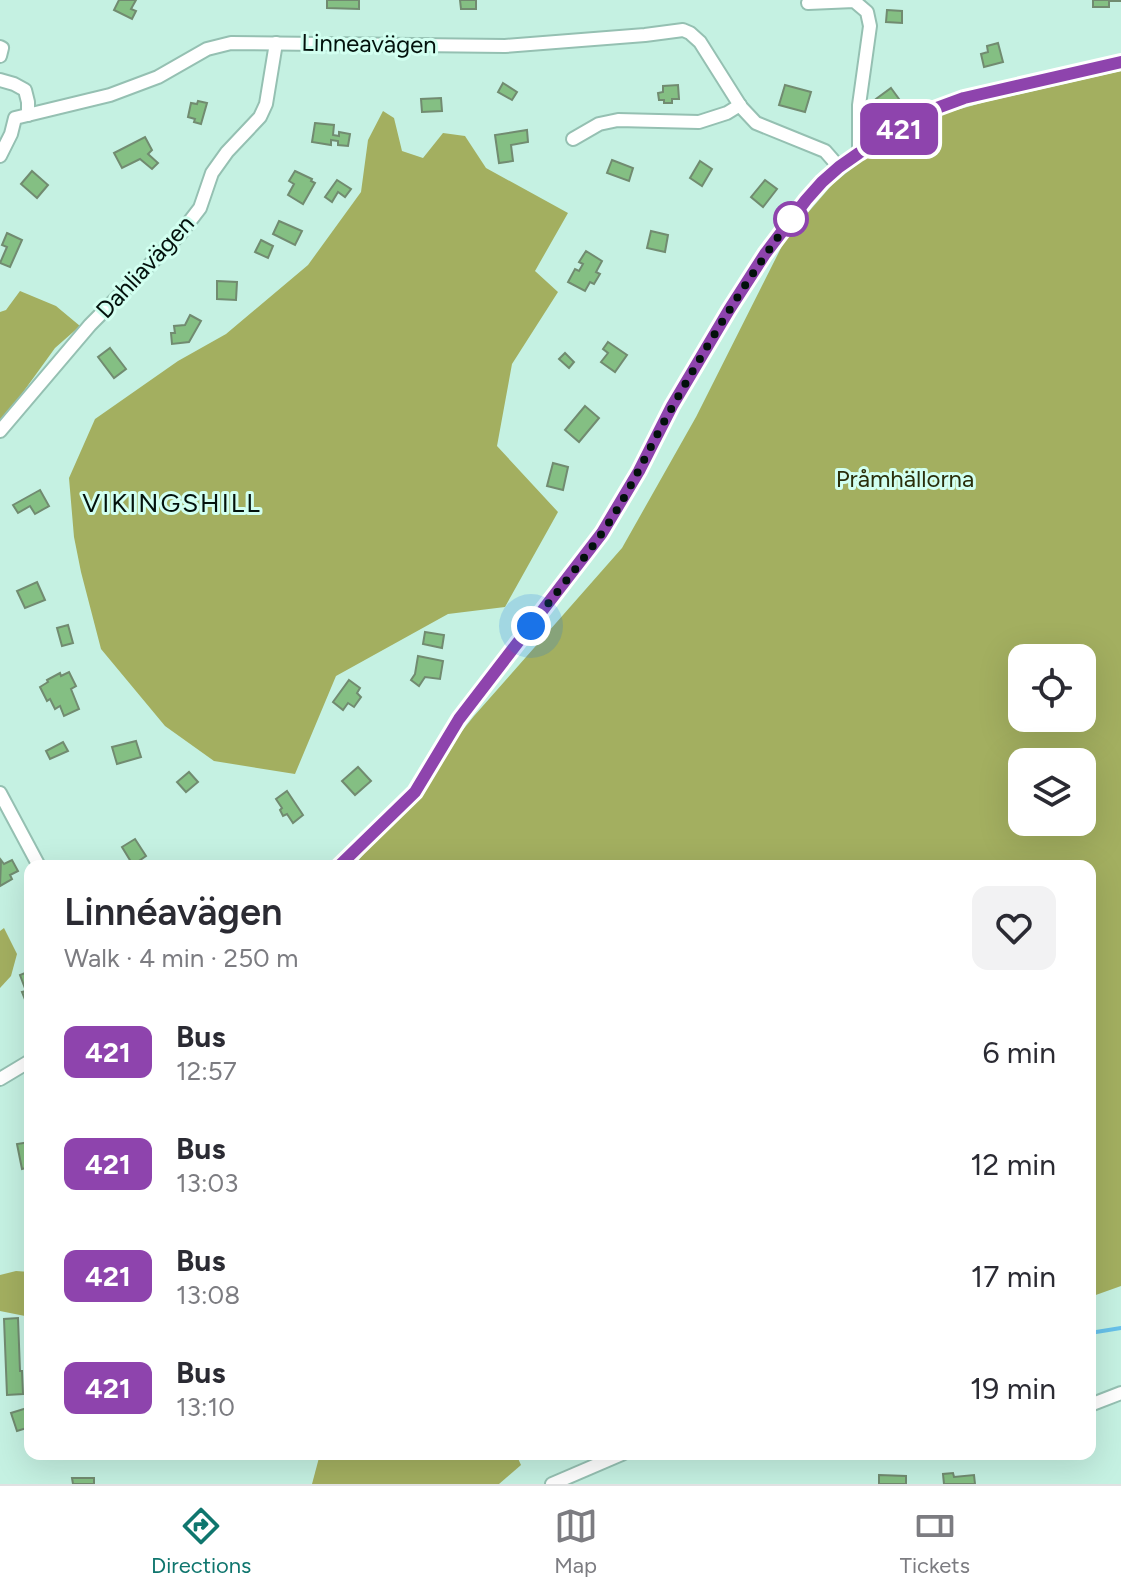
<!DOCTYPE html>
<html lang="en">
<head>
<meta charset="utf-8">
<style>
  body { margin:0; font-family:Figtree,sans-serif; background:#f2f2f3; color:#2b2b33; height:100vh; display:flex; flex-direction:column; font-size:30px; white-space:nowrap }
  * { box-sizing:border-box; margin:0 }
  p { font-size:26px; color:#7c7c81 }
  .icon { flex:none; width:44px; height:44px; fill:none; stroke:currentColor; stroke-width:2; stroke-linecap:round; stroke-linejoin:round }
  .map { position:relative; flex:1; overflow:hidden }
  .sheet { position:absolute; left:24px; top:860px; width:1072px; height:600px; display:flex; flex-direction:column; background:#fff; border-radius:16px; box-shadow:0 8px 32px #0002 }
  .sheet>* { flex:none }
  .badge { padding:0 16px; border-radius:12px; font-size:28px; line-height:52px }
  .buttons { position:absolute; left:1008px; top:644px; display:grid; gap:16px }
  .buttons a { display:grid; place-items:center; width:88px; height:88px; border-radius:16px; background:#fff; box-shadow:0 8px 32px #0002; font-size:40px }
  .you { position:absolute; width:40px; height:40px; margin:-20px; border:6px solid #fff; border-radius:50%; background:#1a73e8; box-shadow:0 0 0 12px #1a73e833 }
  .map>.badge { position:absolute; translate:-50% -50%; box-shadow:0 0 0 4px #fff }
  .round { display:grid; place-items:center; flex:none; width:84px; height:84px; border-radius:16px; background:#f2f2f3 }
  .summary { display:flex; align-items:center; justify-content:space-between; height:136px; padding:0 40px }
  h1 { font-size:38px; font-weight:600; line-height:60px }
  ul { padding:0; list-style:none }
  li { display:flex; align-items:center; gap:24px; height:112px; padding:0 40px }
  li div { flex:1 }
  li b { display:block; font-size:30px }
  li em { font-style:normal }
  li .badge { min-width:88px; font-weight:700; text-align:center }
  .tabs { display:flex; justify-content:space-around; align-items:center; height:112px; border-top:2px solid #e1e1e2; background:#fff; font-size:22px; color:#7c7c81 }
  .tabs a { display:grid; justify-items:center; gap:4px }
  .tabs .active { color:#0f766e }
  .map>svg:first-child { display:block }
  .forest { fill:#a3af60; fill-rule:evenodd }
  .lines { fill:none; stroke-linecap:round; stroke-linejoin:round }
  .stream { stroke:#67c1ea; stroke-width:4 }
  .building { fill:#84bf83; stroke:#718b70; stroke-width:2 }
  .minor-casing { stroke:#95c0b2; stroke-width:16 }
  .minor { stroke:#fff; stroke-width:12 }
  .line-casing { stroke:#fff; stroke-width:18 }
  .line { stroke:#8e44ad; stroke-width:12 }
  .walk { stroke:#03110c; stroke-width:8; stroke-dasharray:0 14.4 }
  .stop-dot { fill:#fff; stroke:#8e44ad; stroke-width:4 }
  .labels { text-anchor:middle; stroke-width:6; stroke-linejoin:round; paint-order:stroke }
  .street-label { font-size:24px; fill:#03110c; stroke:#d2fff0 }
  .park-label { font-size:24px; fill:#2a2e0b; stroke:#d2fff0 }
  .neighbourhood-label { font-size:26px; letter-spacing:2px; fill:#03110c; stroke:#d2fff0 }
</style>
</head>
<body>
<div class="map">
<svg width="1121" height="1484" viewBox="0 0 1121 1484">
  <rect width="100%" height="100%" fill="#c5f1e2"/>
  <g class="forest">
    <path d="M1121,71V1286L1093,1296L1090,1304V866H354L474,716L622,548L696,417L786,238L837,179L879,147L927,120L946,113L985,102ZM1022,658H1082V718H1022ZM1022,762H1082V822H1022Z"/>
    <path d="M383,111L394,118L402,151L423,158L443,133L465,136L486,168L568,213L535,271L558,292L512,364L497,446L558,512L505,607L448,614L336,676L295,774L214,761L165,726L101,649L81,572L74,537L69,478L95,419L178,361L226,334L308,265L361,192L368,140Z"/>
    <path d="M20,291L56,306L80,326L55,348L21,395L0,420V312L6,310Z"/>
    <path d="M4,928L17,954L11,976L0,988V931Z"/>
    <path d="M16,1271L30,1272V1317L0,1311V1275Z"/>
    <path d="M320,1454H516L521,1465L499,1484H312Z"/>
  </g>
  <g class="lines">
    <path class="stream" d="M1090,1333L1121,1328"/>
  </g>
  <g class="building">
    <path d="M119,0H136L131,9L136,11L132,19L114,10Z"/>
    <path d="M327,0H359V9L327,8Z"/>
    <path d="M460,0H476V9H461Z"/>
    <path d="M1093,0H1121V1H1109V7H1093Z"/>
    <path d="M887,10L902,11V23L886,22Z"/>
    <path d="M998,43L1003,62L984,67L981,54L988,52L987,46Z"/>
    <path d="M503,83L517,92L512,100L498,92Z"/>
    <path d="M678,85L679,99H672V103H664V100H659L658,93L663,92V86Z"/>
    <path d="M785,85L811,92L805,112L779,105Z"/>
    <path d="M891,88L899,99L884,110L876,99Z"/>
    <path d="M441,98L442,111L422,112L421,99Z"/>
    <path d="M198,101L207,103L201,124L194,122L195,119L188,117L191,103L197,104Z"/>
    <path d="M315,123L334,125L333,135L339,136V132L350,134L348,146L338,145V141L331,140V145L312,142Z"/>
    <path d="M527,130L528,142L511,145L513,161L499,163L495,135Z"/>
    <path d="M145,137L152,150L148,154L158,163L152,169L140,159L122,168L114,153Z"/>
    <path d="M612,160L633,168L629,181L607,173Z"/>
    <path d="M700,161L712,169L702,186L690,178Z"/>
    <path d="M32,171L48,185L37,198L21,184Z"/>
    <path d="M295,171L312,179L311,181L315,183L303,204L288,195L294,184L289,181Z"/>
    <path d="M337,180L351,189L345,197L338,192L332,202L325,197Z"/>
    <path d="M765,180L777,189L763,207L751,197Z"/>
    <path d="M279,221L302,231L295,245L273,234Z"/>
    <path d="M651,231L668,235L665,252L647,248Z"/>
    <path d="M7,233L22,240L10,267L0,263L7,247L2,245Z"/>
    <path d="M261,240L273,246L268,258L255,252Z"/>
    <path d="M586,251L602,261L596,272L600,274L594,284L590,282L585,291L568,282L575,269L579,271L583,264L579,262Z"/>
    <path d="M217,281L237,282L236,300L217,299Z"/>
    <path d="M190,315L201,321L189,342L172,344L171,333H175L174,326L185,325Z"/>
    <path d="M608,342L627,355L615,372L601,362L608,353L603,349Z"/>
    <path d="M110,348L126,369L114,378L98,357Z"/>
    <path d="M565,353L574,362L569,368L559,359Z"/>
    <path d="M585,406L599,418L579,442L565,430Z"/>
    <path d="M553,463L568,467L563,490L547,486Z"/>
    <path d="M40,490L49,506L35,514L30,506L18,513L13,505Z"/>
    <path d="M37,582L45,600L25,608L17,591Z"/>
    <path d="M68,625L73,643L62,646L57,628Z"/>
    <path d="M425,632L444,635L442,648L423,644Z"/>
    <path d="M418,656L443,661L440,679L425,677L419,686L411,680L415,674Z"/>
    <path d="M69,672L76,686L71,689L79,709L64,716L60,706L55,709L50,699L47,701L40,687L48,682L47,680L60,673L61,676Z"/>
    <path d="M349,680L360,688L357,693L361,697L354,707L348,703L343,710L333,702Z"/>
    <path d="M136,741L141,757L117,764L112,747Z"/>
    <path d="M63,742L68,751L50,759L46,751Z"/>
    <path d="M358,767L371,781L355,795L342,781Z"/>
    <path d="M189,772L198,782L186,792L177,782Z"/>
    <path d="M287,791L303,815L293,823L287,814L283,816L280,810L282,808L276,799Z"/>
    <path d="M135,839L146,856L133,865L122,847Z"/>
    <path d="M1,860L4,864L12,860L18,871L10,875L12,879L0,886Z"/>
    <path d="M30,971V1006L28,1007L22,992L26,991L20,975Z"/>
    <path d="M30,1142V1167L22,1169L17,1144Z"/>
    <path d="M18,1318L20,1371H22L23,1394L7,1395L4,1319Z"/>
    <path d="M30,1407V1427L17,1431L11,1413Z"/>
    <path d="M953,1473L954,1477L974,1475L975,1484H944L943,1474Z"/>
    <path d="M879,1475L906,1476V1484H879Z"/>
    <path d="M72,1478H94V1484H73Z"/>
  </g>
  <g class="lines">
    <defs>
      <g id="minor">
        <path d="M808,3L854,1L867,12L870,26L859,105V153"/>
        <path d="M0,47L2,48L0,56"/>
        <path d="M0,80L14,84L25,90L28,102V115"/>
        <path d="M573,139L599,124L618,120L699,122L727,113L740,105"/>
        <path d="M0,156L11,134L15,118L110,95L158,77L207,49L231,43L505,46L645,35L683,30L690,33L700,42L741,107L756,123L825,151L839,167"/>
        <path d="M0,431L90,325L180,234L200,208L212,173L227,152L260,117L266,104L276,43"/>
        <path d="M0,793L39,866"/>
        <path d="M339,866L415,792L459,719L602,533L639,471L672,406L729,310L765,254L806,200L822,182L859,153L926,112L964,98L1121,62"/>
        <path d="M0,1079L30,1061"/>
        <path d="M1090,1405L1121,1393"/>
        <path d="M552,1484L622,1454"/>
      </g>
    </defs>
    <use href="#minor" class="minor-casing"/>
    <use href="#minor" class="minor"/>
  </g>
  <g class="lines">
    <defs>
      <path id="line" d="M339,866L415,792L459,719L602,533L639,471L672,406L729,310L765,254L806,200L822,182L839,167L859,153L926,112L964,98L1121,62"/>
    </defs>
    <use href="#line" class="line-casing"/>
    <use href="#line" class="line"/>
    <path class="walk" d="M531,626C554,595 580,565 602,533C630,493 649,447 674,404C710,340 748,277 792,218L791,219"/>
  </g>
  <circle class="stop-dot" cx="791" cy="219" r="16"/>
  <g class="labels">
    <g class="street-label">
      <text transform="translate(369 44) rotate(1)" y="8">Linneavägen</text>
      <text transform="translate(145 267) rotate(-47)" y="8">Dahliavägen</text>
    </g>
    <g class="park-label">
      <text x="905" y="487">Pråmhällorna</text>
    </g>
    <g class="neighbourhood-label">
      <text x="172" y="512">VIKINGSHILL</text>
    </g>
  </g>
</svg>
<div class="buttons">
<a><svg class="icon" aria-label="locate" viewBox="0 0 24 24"><circle cx="12" cy="12" r="6"/><path d="M12 2v4M12 18v4M2 12h4M18 12h4"/></svg></a>
<a><svg class="icon" aria-label="layers" viewBox="0 0 24 24"><path d="M12 4l9 5-9 5-9-5zM3 14l9 5 9-5"/></svg></a>
</div>
<div class="you" style="left:531px;top:626px"></div>
<b class="badge" style="left:899px;top:129px;background:#8e44ad;color:#fff">421</b>
<section class="sheet">
<div class="summary"><div><h1>Linnéavägen</h1><p>Walk · 4 min · 250 m</p></div><a class="round"><svg class="icon" aria-label="heart" viewBox="0 0 24 24"><path d="M12 20l-8-8c-3-5 5-10 8-4 3-6 11-1 8 4z"/></svg></a></div>
<ul>
<li><span class="badge" style="background:#8e44ad;color:#fff">421</span><div><b>Bus</b><p>12:57</p></div><em>6 min</em></li>
<li><span class="badge" style="background:#8e44ad;color:#fff">421</span><div><b>Bus</b><p>13:03</p></div><em>12 min</em></li>
<li><span class="badge" style="background:#8e44ad;color:#fff">421</span><div><b>Bus</b><p>13:08</p></div><em>17 min</em></li>
<li><span class="badge" style="background:#8e44ad;color:#fff">421</span><div><b>Bus</b><p>13:10</p></div><em>19 min</em></li>
</ul>
</section>
</div>
<nav class="tabs">
<a class="active"><svg class="icon" aria-label="directions" viewBox="0 0 24 24"><path d="M12 3l9 9-9 9-9-9zM9 14v-3h6M13 9l2 2-2 2"/></svg>Directions</a>
<a><svg class="icon" aria-label="map" viewBox="0 0 24 24"><path d="M3 6l6-2 6 2 6-2v14l-6 2-6-2-6 2zM9 4v14M15 6v14"/></svg>Map</a>
<a><svg class="icon" aria-label="tickets" viewBox="0 0 24 24"><path d="M3 7h18v10H3zM15 7v10"/></svg>Tickets</a>
</nav>
</body>
</html>
